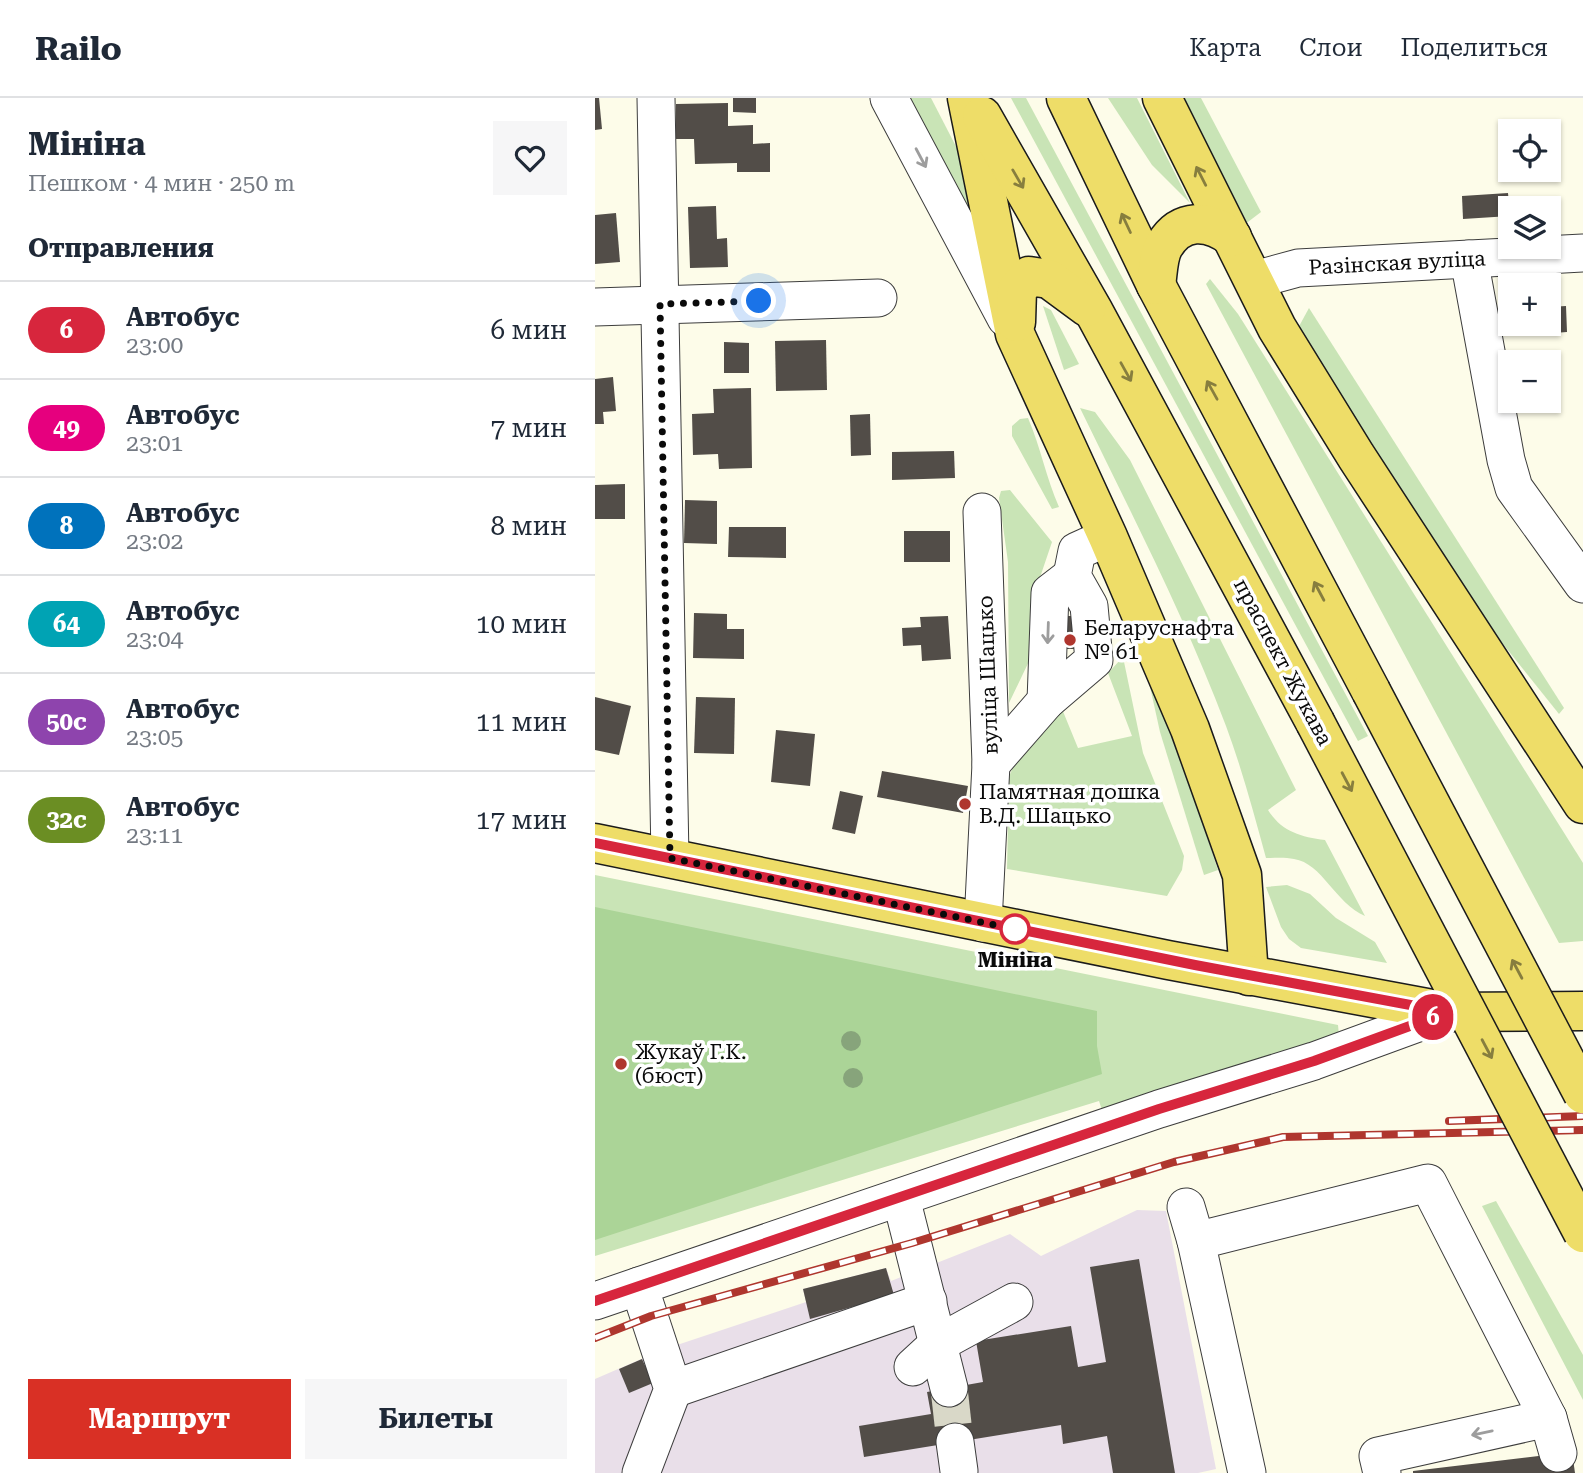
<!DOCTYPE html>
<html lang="ru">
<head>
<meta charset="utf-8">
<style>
  body { margin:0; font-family:"Roboto Serif",serif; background:#f6f6f7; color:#1f2937; height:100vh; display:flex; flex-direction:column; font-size:26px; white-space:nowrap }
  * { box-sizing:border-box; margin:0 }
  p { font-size:23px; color:#747a83 }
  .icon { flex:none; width:38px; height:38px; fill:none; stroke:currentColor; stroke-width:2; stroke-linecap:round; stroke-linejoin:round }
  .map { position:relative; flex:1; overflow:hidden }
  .details { display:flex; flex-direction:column; background:#fff; width:595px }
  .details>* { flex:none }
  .badge { padding:0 14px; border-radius:23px; font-size:24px; line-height:46px }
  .controls { position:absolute; left:903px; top:21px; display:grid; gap:14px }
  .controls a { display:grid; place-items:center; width:63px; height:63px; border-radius:0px; background:#fff; box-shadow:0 2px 5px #0004; font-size:35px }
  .you { position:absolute; width:35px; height:35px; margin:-18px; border:5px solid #fff; border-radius:50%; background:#1a73e8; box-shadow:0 0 0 10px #1a73e833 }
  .map>.badge { position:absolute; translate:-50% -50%; box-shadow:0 0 0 4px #fff }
  h2 { padding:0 28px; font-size:26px; line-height:63px }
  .round { display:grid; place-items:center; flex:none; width:74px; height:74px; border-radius:0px; background:#f6f6f7 }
  .head { display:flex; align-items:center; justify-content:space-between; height:119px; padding:0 28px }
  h1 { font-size:33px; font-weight:700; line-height:52px }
  .primary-button { display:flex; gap:14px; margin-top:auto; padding:14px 28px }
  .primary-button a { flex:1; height:80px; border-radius:0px; background:#d93025; color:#fff; font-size:28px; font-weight:700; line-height:80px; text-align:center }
  .primary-button a+a { background:#f6f6f7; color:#1f2937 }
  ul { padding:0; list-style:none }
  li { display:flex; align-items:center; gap:21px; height:98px; padding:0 28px; border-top:2px solid #e0e1e3 }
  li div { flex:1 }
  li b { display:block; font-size:26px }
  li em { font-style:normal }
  li .badge { min-width:77px; font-weight:700; text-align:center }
  header { display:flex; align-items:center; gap:42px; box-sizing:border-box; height:98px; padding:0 35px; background:#fff; border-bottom:2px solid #e0e1e3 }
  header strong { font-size:33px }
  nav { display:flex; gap:38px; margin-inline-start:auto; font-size:24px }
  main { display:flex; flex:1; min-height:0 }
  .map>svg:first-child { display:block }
  .industrial { fill:#e9dfe9 }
  .green { fill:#c9e4b6 }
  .forest { fill:#abd497 }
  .building { fill:#524d48 }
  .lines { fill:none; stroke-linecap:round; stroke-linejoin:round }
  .minor-tunnel { stroke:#d9d8c8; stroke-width:37; stroke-dasharray:37 18; stroke-linecap:butt }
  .minor-casing { stroke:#3d3d3d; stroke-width:39 }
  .major-casing { stroke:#1b1b1b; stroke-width:41 }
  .minor { stroke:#fff; stroke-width:37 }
  .major { stroke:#eedd68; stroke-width:38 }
  .rail-casing { stroke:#af362e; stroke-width:8 }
  .rail { stroke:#fff; stroke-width:5; stroke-dasharray:16; stroke-linecap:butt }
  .major-bridge-casing { stroke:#1b1b1b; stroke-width:41; stroke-linecap:butt }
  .major-bridge { stroke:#eedd68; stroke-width:38 }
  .tree { fill:#87a47b }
  .oneway { stroke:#9d9d9d }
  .oneway2 { stroke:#877e3e }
  .line-casing { stroke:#fff; stroke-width:16 }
  .line { stroke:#d7263d; stroke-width:10 }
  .walk { stroke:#0a0a0a; stroke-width:7; stroke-dasharray:0 12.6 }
  .poi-dot { fill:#af362e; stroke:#fff; stroke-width:2.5 }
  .stop-dot { fill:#fff; stroke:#d7263d; stroke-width:3.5 }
  .labels { text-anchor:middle; stroke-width:7; stroke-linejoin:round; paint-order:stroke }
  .street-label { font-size:21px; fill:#0a0a0a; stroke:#fff }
  .poi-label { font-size:21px; fill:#0a0a0a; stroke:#fff; text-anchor:start }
  .stop-label { font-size:21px; font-weight:bold; fill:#0a0a0a; stroke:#fff }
</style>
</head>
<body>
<header>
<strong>Railo</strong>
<nav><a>Карта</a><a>Слои</a><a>Поделиться</a></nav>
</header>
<main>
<section class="details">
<div class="head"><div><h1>Мініна</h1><p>Пешком · 4 мин · 250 m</p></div><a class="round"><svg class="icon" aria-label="heart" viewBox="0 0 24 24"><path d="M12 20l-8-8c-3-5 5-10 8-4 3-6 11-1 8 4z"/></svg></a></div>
<h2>Отправления</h2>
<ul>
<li><span class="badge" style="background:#d7263d;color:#fff">6</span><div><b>Автобус</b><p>23:00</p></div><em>6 мин</em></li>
<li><span class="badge" style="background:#e6007e;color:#fff">49</span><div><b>Автобус</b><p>23:01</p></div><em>7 мин</em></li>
<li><span class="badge" style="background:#0072bc;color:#fff">8</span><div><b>Автобус</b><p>23:02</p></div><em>8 мин</em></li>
<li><span class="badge" style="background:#00a3b4;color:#fff">64</span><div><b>Автобус</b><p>23:04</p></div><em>10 мин</em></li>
<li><span class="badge" style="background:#8e44ad;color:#fff">50с</span><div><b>Автобус</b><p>23:05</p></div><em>11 мин</em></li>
<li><span class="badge" style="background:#6b8e23;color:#fff">32с</span><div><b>Автобус</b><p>23:11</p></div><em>17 мин</em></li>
</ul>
<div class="primary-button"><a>Маршрут</a><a>Билеты</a></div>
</section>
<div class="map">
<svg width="988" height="1375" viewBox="0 0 988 1375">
  <rect width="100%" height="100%" fill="#fdfce9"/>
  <path class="industrial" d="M542,1112L571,1113L621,1371L603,1375H0V1281L67,1252L211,1204L208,1191L291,1170L296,1183L415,1136L446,1158Z"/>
  <g class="green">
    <path d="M302,0H336L369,64L387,139Z"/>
    <path d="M416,0H431L773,638L763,643Z"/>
    <path d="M513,0H542L595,105L557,67Z"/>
    <path d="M577,0H606L666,114L645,130Z"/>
    <path d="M615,181L643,216L988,765V843L964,845L611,186Z"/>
    <path d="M448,208L456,212L484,266L469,272Z"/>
    <path d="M714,210L969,610L964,616L855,480L702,232Z"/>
    <path d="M485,310L500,314L535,362L701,692L673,712C686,733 705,739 730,742L770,818C740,805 727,765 699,761C690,759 680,760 671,760C659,716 647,671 631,628C590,519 536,415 485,310Z"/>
    <path d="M433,320C446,350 451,380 464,409L457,411L417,338V328L425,321Z"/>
    <path d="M415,392L457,444L438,500L437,557L414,605L413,464L404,400L406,393Z"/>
    <path d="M528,559L548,655L589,758L587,772L572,798L412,771L414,679L418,669L467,611L483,650L537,638L513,575Z"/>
    <path d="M554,565L623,772L609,777L565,634L550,566Z"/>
    <path d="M0,777L743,927L744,937L509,1018L504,1003L0,1158Z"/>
    <path d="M692,787L715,796L741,820L780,844L792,865L706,850L694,841L686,829L671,789Z"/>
    <path d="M901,1103L988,1257V1302L887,1108Z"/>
  </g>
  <path class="forest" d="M0,809L502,913V948L507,976L0,1142Z"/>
  <g class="building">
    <path d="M0,0H4L7,31L0,32Z"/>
    <path d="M138,0H161V15L138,14Z"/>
    <path d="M133,5V28L158,27V46L175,45V74H142V65L100,66L99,41H81V6Z"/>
    <path d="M913,95L915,118L868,121L867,98Z"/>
    <path d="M121,108L122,141L132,140L133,169L95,170L93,109Z"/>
    <path d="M21,115L25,164L0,166V117Z"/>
    <path d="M971,208L972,234L932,237L931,226H954V209Z"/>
    <path d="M231,242L232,292L181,293L180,243Z"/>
    <path d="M129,244L154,245V275H129Z"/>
    <path d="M18,279L21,313L8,314L9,326H0V281Z"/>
    <path d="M156,290L157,370L124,371L123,356L98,357L97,316L119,315L118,291Z"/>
    <path d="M275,316L276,357L256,358L255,317Z"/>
    <path d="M359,353L360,380L297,382V354Z"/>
    <path d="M30,386V421H0V387Z"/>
    <path d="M90,402L122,403V446L89,445Z"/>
    <path d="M134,429H191V460L133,459Z"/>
    <rect x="309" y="433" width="46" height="31"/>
    <path d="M99,515L132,516V531H149V561L98,560Z"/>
    <path d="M353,518L356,561L327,563L326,547L308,548L307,530L326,529L325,519Z"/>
    <rect x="472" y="518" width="7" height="33"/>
    <path d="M0,599L36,608L24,657L0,652Z"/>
    <path d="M101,599L140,600L139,656L99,655Z"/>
    <path d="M181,632L220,636L215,688L176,684Z"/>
    <path d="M287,673L373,688L368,715L282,699Z"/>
    <path d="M245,693L268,698L260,736L237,731Z"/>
    <path d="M544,1161L580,1375H518L512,1338L468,1346L466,1327L269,1359L264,1328L336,1316L332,1294L388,1284L381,1243L476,1228L483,1269L511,1264L495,1169Z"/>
    <path d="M291,1170L299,1197L215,1221L208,1191Z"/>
    <path d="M47,1261L58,1285L34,1295L24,1271Z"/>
    <path d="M977,1354L980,1375H818V1373Z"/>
  </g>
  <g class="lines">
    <path class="minor-tunnel" d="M354,1290L360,1344"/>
    <defs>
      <g id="minor">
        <path d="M61,0L75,760"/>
        <path d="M294,0L411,220"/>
        <path d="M874,161L911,362L919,390L988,486"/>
        <path d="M659,182L703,170L988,155"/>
        <path d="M0,209L283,200"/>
        <path d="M387,414L396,666L388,825"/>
        <path d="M451,603L455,495L477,478"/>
        <path d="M396,666L451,603L499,562L494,508L477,478L482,453L513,439"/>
        <path d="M306,1100L354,1290"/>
        <path d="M591,1109L601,1143"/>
        <path d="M44,1188L78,1291L46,1375"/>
        <path d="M0,1203L564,1011L719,963L853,914"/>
        <path d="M318,1269L344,1245L419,1204"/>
        <path d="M78,1291L333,1203"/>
        <path d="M360,1344L364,1373"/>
        <path d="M652,1375L601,1143L833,1085L953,1320L963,1355"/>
        <path d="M787,1375L783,1358L953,1320"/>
      </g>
      <g id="major">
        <path d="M372,0L420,236L513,439L595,631L647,777L654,878"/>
        <path d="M471,0L561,187L776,593"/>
        <path d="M567,0L682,230L761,358L988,706"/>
        <path d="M387,18L499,214L720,624"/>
        <path d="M561,187C563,175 563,158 569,148C586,119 614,122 637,139"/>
        <path d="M421,224L422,192L434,178L454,181L492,209"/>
        <path d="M0,745L573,862L853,914L988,913"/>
      </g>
    </defs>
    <use href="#minor" class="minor-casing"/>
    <use href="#major" class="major-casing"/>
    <use href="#minor" class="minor"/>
    <use href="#major" class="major"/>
    <defs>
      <g id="rail">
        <path d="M854,1023L988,1018"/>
        <path d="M0,1240L56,1218L317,1145L579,1064L688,1039L988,1032"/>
      </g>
    </defs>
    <use href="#rail" class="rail-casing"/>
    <use href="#rail" class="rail"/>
    <defs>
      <g id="major-bridge">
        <path d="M776,593L988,996"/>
        <path d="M720,624L988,1135"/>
      </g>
    </defs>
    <use href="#major-bridge" class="major-bridge-casing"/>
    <use href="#major-bridge" class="major-bridge"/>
  </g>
  <g class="tree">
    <circle cx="256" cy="943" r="10"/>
    <circle cx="258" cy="980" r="10"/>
  </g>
  <defs><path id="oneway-shaft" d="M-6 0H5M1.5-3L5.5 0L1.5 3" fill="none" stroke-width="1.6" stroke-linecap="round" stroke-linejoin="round" transform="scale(1.75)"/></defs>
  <g class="oneway">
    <use href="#oneway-shaft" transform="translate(326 60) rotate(62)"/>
    <use href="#oneway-shaft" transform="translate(453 535) rotate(92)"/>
    <use href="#oneway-shaft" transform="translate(887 1335) rotate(168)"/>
  </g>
  <g class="oneway2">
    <use href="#oneway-shaft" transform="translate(606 78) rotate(-117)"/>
    <use href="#oneway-shaft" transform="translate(423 81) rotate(60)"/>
    <use href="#oneway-shaft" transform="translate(531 125) rotate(-115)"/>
    <use href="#oneway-shaft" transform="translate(531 274) rotate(61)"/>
    <use href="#oneway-shaft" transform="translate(617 292) rotate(-119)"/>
    <use href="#oneway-shaft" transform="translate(724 493) rotate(-118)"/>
    <use href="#oneway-shaft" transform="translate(752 684) rotate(62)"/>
    <use href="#oneway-shaft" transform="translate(922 871) rotate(-118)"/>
    <use href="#oneway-shaft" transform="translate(892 951) rotate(62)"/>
  </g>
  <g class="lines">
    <defs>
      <path id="line" d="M0,745L600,867L853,914L719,963L564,1011L0,1203"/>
    </defs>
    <use href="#line" class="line-casing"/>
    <use href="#line" class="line"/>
    <path class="walk" d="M164,203L65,206L75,760L420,831"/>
  </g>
  <g class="poi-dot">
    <circle cx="475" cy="542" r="7"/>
    <circle cx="370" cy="706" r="7"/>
    <circle cx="26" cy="966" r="7"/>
  </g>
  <circle class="stop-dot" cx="420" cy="831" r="14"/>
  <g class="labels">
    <g class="street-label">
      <text transform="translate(802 165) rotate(-3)" y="7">Разінская вуліца</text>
      <text transform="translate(688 564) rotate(62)" y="7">праспект Жукава</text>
      <text transform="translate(393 577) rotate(-92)" y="7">вуліца Шацько</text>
    </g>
    <g class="poi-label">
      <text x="489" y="537">Беларуснафта<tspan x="489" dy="24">№ 61</tspan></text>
      <text x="384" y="701">Памятная дошка<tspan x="384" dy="24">В.Д. Шацько</tspan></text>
      <text x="40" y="961">Жукаў Г.К.<tspan x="40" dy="24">(бюст)</tspan></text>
    </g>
    <g class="stop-label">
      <text x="420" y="869">Мініна</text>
    </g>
  </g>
</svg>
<div class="controls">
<a><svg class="icon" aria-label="locate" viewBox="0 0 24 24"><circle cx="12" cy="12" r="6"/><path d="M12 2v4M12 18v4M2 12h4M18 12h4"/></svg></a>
<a><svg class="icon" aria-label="layers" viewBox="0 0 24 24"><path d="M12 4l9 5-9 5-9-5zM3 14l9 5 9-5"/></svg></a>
<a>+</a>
<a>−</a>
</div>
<div class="you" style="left:164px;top:203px"></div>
<b class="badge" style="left:838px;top:919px;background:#d7263d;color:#fff">6</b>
</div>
</main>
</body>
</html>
